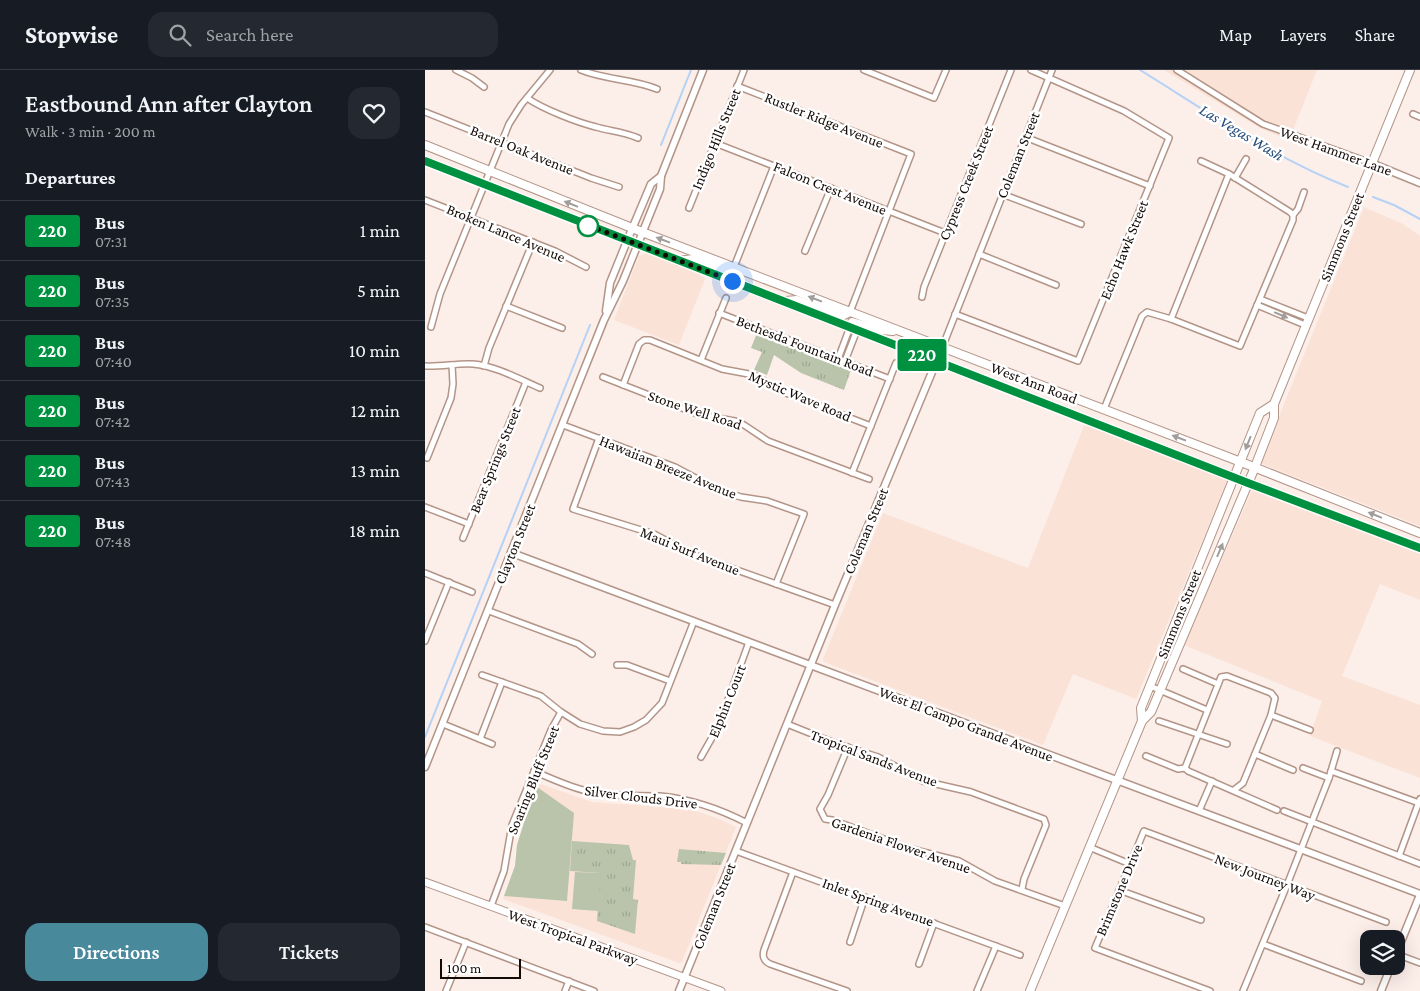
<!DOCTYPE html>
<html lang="en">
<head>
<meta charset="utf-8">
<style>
  body { margin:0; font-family:"Crimson Pro",serif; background:#242831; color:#f1f3f6; height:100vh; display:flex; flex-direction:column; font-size:19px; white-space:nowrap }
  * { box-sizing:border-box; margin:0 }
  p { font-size:16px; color:#9ea1a6 }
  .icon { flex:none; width:28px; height:28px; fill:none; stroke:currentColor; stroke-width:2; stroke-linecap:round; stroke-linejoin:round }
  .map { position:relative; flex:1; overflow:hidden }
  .side { display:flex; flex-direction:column; background:#171b24; width:425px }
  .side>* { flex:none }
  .badge { padding:0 10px; border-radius:4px; font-size:18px; line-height:32px }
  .tools { position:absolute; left:935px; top:860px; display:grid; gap:10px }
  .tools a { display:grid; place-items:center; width:45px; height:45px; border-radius:10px; background:#171b24; box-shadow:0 5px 20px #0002; font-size:25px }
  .scale { position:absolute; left:15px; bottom:12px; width:81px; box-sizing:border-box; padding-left:5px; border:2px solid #130905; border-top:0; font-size:14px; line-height:18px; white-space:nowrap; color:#130905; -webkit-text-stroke:4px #fff; paint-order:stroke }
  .you { position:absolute; width:25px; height:25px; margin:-12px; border:4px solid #fff; border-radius:50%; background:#1a73e8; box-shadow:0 0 0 8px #1a73e833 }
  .map>.badge { position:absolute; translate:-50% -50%; box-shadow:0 0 0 2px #fff }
  h2 { padding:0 25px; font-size:19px; line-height:45px }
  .round { display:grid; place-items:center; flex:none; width:52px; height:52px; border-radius:15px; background:#242831 }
  .summary { display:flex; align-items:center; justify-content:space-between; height:85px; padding:0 25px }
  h1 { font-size:24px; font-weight:600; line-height:38px }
  .action { display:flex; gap:10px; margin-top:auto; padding:10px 25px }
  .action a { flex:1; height:58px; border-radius:15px; background:#48899b; color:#fff; font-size:20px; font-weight:600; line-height:58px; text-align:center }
  .action a+a { background:#242831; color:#f1f3f6 }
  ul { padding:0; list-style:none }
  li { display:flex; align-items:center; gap:15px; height:60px; padding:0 25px; border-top:1px solid #363941 }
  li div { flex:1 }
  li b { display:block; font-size:19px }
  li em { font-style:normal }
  li .badge { min-width:55px; font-weight:700; text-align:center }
  header { display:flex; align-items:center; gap:30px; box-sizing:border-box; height:70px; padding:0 25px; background:#171b24; border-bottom:1px solid #363941 }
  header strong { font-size:24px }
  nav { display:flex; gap:28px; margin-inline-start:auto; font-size:18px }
  .search { width:350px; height:45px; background:#242831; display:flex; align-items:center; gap:12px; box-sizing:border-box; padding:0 18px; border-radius:15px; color:#9ea1a6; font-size:19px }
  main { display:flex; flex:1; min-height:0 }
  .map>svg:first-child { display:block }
  .built { fill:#fae2d7 }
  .park { fill:url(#park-tufts) }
  .pitch { fill:#b9c4ab }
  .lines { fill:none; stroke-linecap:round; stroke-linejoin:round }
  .stream { stroke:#b5d2f6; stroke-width:2 }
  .minor-casing { stroke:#b39588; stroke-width:8 }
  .tertiary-casing { stroke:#b39588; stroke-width:9 }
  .secondary-casing { stroke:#b39588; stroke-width:9 }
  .primary-casing { stroke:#b39588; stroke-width:10 }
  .minor { stroke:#fff; stroke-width:5 }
  .tertiary { stroke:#fff; stroke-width:6 }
  .secondary { stroke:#fff; stroke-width:7 }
  .primary { stroke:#fff; stroke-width:8 }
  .oneway { fill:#a19d9b }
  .line-casing { stroke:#fff; stroke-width:11 }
  .line { stroke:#009140; stroke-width:8 }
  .walk { stroke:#130905; stroke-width:5; stroke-dasharray:0 9 }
  .stop-dot { fill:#fff; stroke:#009140; stroke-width:2.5 }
  .labels { text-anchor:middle; stroke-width:5; stroke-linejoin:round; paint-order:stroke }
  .street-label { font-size:15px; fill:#130905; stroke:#fff }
  .water-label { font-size:16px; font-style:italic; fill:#244a78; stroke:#fff }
</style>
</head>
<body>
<header>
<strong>Stopwise</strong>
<div class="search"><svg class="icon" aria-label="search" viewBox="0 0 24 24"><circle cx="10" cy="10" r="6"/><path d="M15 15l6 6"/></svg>Search here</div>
<nav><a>Map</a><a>Layers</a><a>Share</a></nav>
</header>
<main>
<section class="side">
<div class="summary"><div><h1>Eastbound Ann after Clayton</h1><p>Walk · 3 min · 200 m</p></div><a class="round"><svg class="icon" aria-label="heart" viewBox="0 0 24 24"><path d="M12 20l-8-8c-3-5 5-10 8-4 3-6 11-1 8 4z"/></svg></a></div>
<h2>Departures</h2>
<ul>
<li><span class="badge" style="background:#009140;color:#fff">220</span><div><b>Bus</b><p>07:31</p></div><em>1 min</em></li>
<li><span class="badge" style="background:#009140;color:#fff">220</span><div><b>Bus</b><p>07:35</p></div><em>5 min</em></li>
<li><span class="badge" style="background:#009140;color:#fff">220</span><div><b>Bus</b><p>07:40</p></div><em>10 min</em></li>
<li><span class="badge" style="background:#009140;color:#fff">220</span><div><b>Bus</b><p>07:42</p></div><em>12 min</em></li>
<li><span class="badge" style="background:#009140;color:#fff">220</span><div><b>Bus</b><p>07:43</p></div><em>13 min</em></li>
<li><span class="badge" style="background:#009140;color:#fff">220</span><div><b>Bus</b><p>07:48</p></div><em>18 min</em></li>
</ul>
<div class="action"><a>Directions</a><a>Tickets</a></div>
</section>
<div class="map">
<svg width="995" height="921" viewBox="0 0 995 921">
  <defs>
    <pattern id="park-tufts" width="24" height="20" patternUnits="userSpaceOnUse" patternTransform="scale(1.25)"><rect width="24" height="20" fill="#b9c4ab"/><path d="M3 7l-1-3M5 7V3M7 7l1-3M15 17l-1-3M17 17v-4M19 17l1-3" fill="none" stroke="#9ea792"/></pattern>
  </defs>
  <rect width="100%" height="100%" fill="#fceee9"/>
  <g class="built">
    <path d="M739,0H892L864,70L835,58Z"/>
    <path d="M939,137L978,154L995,166V456L835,393Z"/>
    <path d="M221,183L268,200L280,209L254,275L189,250L214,186Z"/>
    <path d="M660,353L803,409L711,629L648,604L618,675L399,592L398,589L458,443L603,498Z"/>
    <path d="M828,418L995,482V530L955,514L917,606L995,635V708L885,666L897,631L759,575Z"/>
    <path d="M116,714L167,732L265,739L292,748L311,757L257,892L254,893L78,829L90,796L92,775L101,746L112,717Z"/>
  </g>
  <g class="park">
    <path d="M332,263L426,300L419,320L376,303L349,285L342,305L329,300L337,282L326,278Z"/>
    <path d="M147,771L204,775L208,790H211L208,829L213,830L210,864L172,851L175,803L145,801Z"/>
    <path d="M254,779L301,783L296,795L256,794V792H252Z"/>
  </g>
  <g class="pitch">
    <path d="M112,717L149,743L142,831L79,826L90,796L92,775L101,746Z"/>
    <path d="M150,802L176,803L173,841L147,839Z"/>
  </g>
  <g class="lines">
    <g class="stream">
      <path d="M715,0C783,42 849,88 923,117"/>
      <path d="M236,75L266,0"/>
      <path d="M948,127L969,135L995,149"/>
      <path d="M0,667L165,255"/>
    </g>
    <defs>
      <g id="minor">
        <path d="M31,0L47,8L59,17"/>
        <path d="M156,0C181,10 208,9 232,19"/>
        <path d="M439,0L509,28L521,0"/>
        <path d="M752,0L838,54L946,93"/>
        <path d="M312,16L486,84L425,242"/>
        <path d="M102,28C118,39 151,52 171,57C185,61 199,62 213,68"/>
        <path d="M0,42L166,108L194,117"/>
        <path d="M988,44L995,47"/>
        <path d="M600,67L725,116"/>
        <path d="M290,73L520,163"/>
        <path d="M810,108L821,89"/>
        <path d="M577,124L656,154"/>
        <path d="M0,130L130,181L161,197"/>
        <path d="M264,138L319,0"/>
        <path d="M868,145L873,139L879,122"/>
        <path d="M380,181L406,118"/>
        <path d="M554,184L631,215"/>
        <path d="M309,197L349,96"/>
        <path d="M497,227L499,217L586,0"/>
        <path d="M835,229L883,248"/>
        <path d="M832,235L880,255"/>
        <path d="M81,236L137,258"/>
        <path d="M294,243L465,309"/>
        <path d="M530,244L653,291L744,68L699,41L606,0"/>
        <path d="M746,249L804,104"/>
        <path d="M6,257L15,224L84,54L96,35L125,0"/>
        <path d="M517,278L627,0"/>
        <path d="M413,289L425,257"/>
        <path d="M276,290L301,228"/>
        <path d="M420,291L432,260"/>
        <path d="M0,296C16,297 32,293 48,294C71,296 94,309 115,318"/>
        <path d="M59,296L64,278L108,172"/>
        <path d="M178,307L275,345L310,351L319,355L343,371L444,409"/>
        <path d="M198,315L214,274L219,270H225L297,299L329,305L361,323L446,356"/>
        <path d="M679,339L717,246L722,242L746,249L815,276L868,150V145L865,142L804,104L776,91"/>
        <path d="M138,355L250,397L293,420L316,427L342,431L379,444L351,514"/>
        <path d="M174,368L148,439L229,464L267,484L410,535"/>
        <path d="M2,388L26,328L28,314L27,295"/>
        <path d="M427,403L471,293"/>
        <path d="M0,437L44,454"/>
        <path d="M38,468L101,312"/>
        <path d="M0,503L47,522"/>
        <path d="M64,541L153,574L167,584"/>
        <path d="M0,571L24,512"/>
        <path d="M192,595H202L245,611"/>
        <path d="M758,599L793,614"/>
        <path d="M57,605L116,626L136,642L155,654L178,661L195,662L209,657L221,650L237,633L269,551"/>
        <path d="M725,616L782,640"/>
        <path d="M846,645L885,660"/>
        <path d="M734,651L802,674"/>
        <path d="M18,654L67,674"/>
        <path d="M362,654L412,674L453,687L498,711L546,722L619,749L621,755L599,809L597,819"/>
        <path d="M55,669L77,612"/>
        <path d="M423,677L403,725L395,739L400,749L407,750L486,779L534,791L570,811L640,836"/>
        <path d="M830,684L868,700"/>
        <path d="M721,686L753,699L760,698L763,701L852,740"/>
        <path d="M276,687L293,657L324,572"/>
        <path d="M760,698L796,607L802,606L846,623L850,628L846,645L818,713L809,720"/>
        <path d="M878,698L904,708"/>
        <path d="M109,701C127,709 146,718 166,722C189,727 212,725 235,726C266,729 295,739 322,753"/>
        <path d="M906,701L994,733"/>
        <path d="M774,741L787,711"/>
        <path d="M859,741L995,794"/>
        <path d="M664,777L705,794"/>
        <path d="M311,781L595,885"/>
        <path d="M974,786L995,729"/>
        <path d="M368,802L339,880C337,887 339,891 345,894L422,921"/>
        <path d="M694,820L776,850"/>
        <path d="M66,836L79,801L87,755L126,660L136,642"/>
        <path d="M0,857L169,921"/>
        <path d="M425,872L440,827"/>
        <path d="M838,874L936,911"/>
        <path d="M971,884L995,893"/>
        <path d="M494,894L509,853"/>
        <path d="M21,921L41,872"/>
        <path d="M140,921L144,911"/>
        <path d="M552,921L571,876"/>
        <path d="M785,921L670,878L719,761L961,852"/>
        <path d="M818,921L862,815L904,708L912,681"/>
      </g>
      <g id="tertiary">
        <path d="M946,93L995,113"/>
        <path d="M181,241L185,213L202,171L226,114L236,106"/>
        <path d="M87,483L995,824"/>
        <path d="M0,697L179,250L198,211L235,119L236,106L278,0"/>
        <path d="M971,884L995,825"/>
        <path d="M254,921L410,535L517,278"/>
        <path d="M956,921L966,896"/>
      </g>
      <path id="secondary" d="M0,812L296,921"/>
      <g id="primary">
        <path d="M0,75L217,162L816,392L995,463"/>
        <path d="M0,91L823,413L995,478"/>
        <path d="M254,191L268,189L303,200H306L309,197"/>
        <path d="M361,231L372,230L417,246L425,242"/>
        <path d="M425,257L427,252L456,260L468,261"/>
        <path d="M717,651L726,642L830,397L849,348V334L985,0"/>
        <path d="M605,921L717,651L716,638L835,343L849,334"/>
      </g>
    </defs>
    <use href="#minor" class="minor-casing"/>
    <use href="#tertiary" class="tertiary-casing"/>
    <use href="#secondary" class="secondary-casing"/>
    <use href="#primary" class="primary-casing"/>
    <use href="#minor" class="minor"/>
    <use href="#tertiary" class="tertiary"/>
    <use href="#secondary" class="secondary"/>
    <use href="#primary" class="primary"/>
  </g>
  <defs><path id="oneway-solid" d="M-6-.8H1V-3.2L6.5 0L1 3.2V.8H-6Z" transform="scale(1.25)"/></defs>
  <g class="oneway">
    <use href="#oneway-solid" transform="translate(146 134) rotate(-158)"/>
    <use href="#oneway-solid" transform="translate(238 170) rotate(-159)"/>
    <use href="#oneway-solid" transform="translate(390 229) rotate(-159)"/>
    <use href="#oneway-solid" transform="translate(856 245) rotate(23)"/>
    <use href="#oneway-solid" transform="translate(754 368) rotate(-159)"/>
    <use href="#oneway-solid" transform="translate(823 373) rotate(112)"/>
    <use href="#oneway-solid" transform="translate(950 445) rotate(-158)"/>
    <use href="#oneway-solid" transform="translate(795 480) rotate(-67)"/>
  </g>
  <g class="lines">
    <defs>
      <path id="line" d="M0,91L823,413L995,478"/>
    </defs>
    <use href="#line" class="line-casing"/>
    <use href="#line" class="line"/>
    <path class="walk" d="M163,156L160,154L307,211"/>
  </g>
  <circle class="stop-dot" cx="163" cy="156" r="10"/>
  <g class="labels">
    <g class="street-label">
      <text transform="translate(399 50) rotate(22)" y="5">Rustler Ridge Avenue</text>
      <text transform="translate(291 69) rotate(-68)" y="5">Indigo Hills Street</text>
      <text transform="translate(97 80) rotate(22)" y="5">Barrel Oak Avenue</text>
      <text transform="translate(911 81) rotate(20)" y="5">West Hammer Lane</text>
      <text transform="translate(593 85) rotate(-68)" y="5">Coleman Street</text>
      <text transform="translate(541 113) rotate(-68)" y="5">Cypress Creek Street</text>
      <text transform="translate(405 118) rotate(22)" y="5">Falcon Crest Avenue</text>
      <text transform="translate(81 163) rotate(23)" y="5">Broken Lance Avenue</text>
      <text transform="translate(917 167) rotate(-68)" y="5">Simmons Street</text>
      <text transform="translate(699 180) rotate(-68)" y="5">Echo Hawk Street</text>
      <text transform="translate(380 276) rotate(21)" y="5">Bethesda Fountain Road</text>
      <text transform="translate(609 313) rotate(21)" y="5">West Ann Road</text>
      <text transform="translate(375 326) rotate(23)" y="5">Mystic Wave Road</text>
      <text transform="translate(270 340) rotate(18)" y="5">Stone Well Road</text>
      <text transform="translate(70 390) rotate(-68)" y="5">Bear Springs Street</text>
      <text transform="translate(243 397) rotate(22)" y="5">Hawaiian Breeze Avenue</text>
      <text transform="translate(441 461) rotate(-67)" y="5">Coleman Street</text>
      <text transform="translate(90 474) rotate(-68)" y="5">Clayton Street</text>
      <text transform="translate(265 481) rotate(22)" y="5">Maui Surf Avenue</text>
      <text transform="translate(754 544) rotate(-68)" y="5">Simmons Street</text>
      <text transform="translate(302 631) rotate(-68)" y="5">Elphin Court</text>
      <text transform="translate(541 654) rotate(21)" y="5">West El Campo Grande Avenue</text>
      <text transform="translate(449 688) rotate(21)" y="5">Tropical Sands Avenue</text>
      <text transform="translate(108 710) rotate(-68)" y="5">Soaring Bluff Street</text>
      <text transform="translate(216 727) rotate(7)" y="5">Silver Clouds Drive</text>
      <text transform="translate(476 775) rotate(19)" y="5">Gardenia Flower Avenue</text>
      <text transform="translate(840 807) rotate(21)" y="5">New Journey Way</text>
      <text transform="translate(694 820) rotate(-67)" y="5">Brimstone Drive</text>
      <text transform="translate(453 832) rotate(20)" y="5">Inlet Spring Avenue</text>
      <text transform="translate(289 836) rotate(-68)" y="5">Coleman Street</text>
      <text transform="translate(148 867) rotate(20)" y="5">West Tropical Parkway</text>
    </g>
    <g class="water-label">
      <text transform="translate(817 62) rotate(31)" y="6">Las Vegas Wash</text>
    </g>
  </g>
</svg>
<div class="tools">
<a><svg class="icon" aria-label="layers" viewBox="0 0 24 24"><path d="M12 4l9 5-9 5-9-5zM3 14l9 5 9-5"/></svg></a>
</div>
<div class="scale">100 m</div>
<div class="you" style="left:307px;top:211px"></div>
<b class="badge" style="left:497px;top:285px;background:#009140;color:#fff">220</b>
</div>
</main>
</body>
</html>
